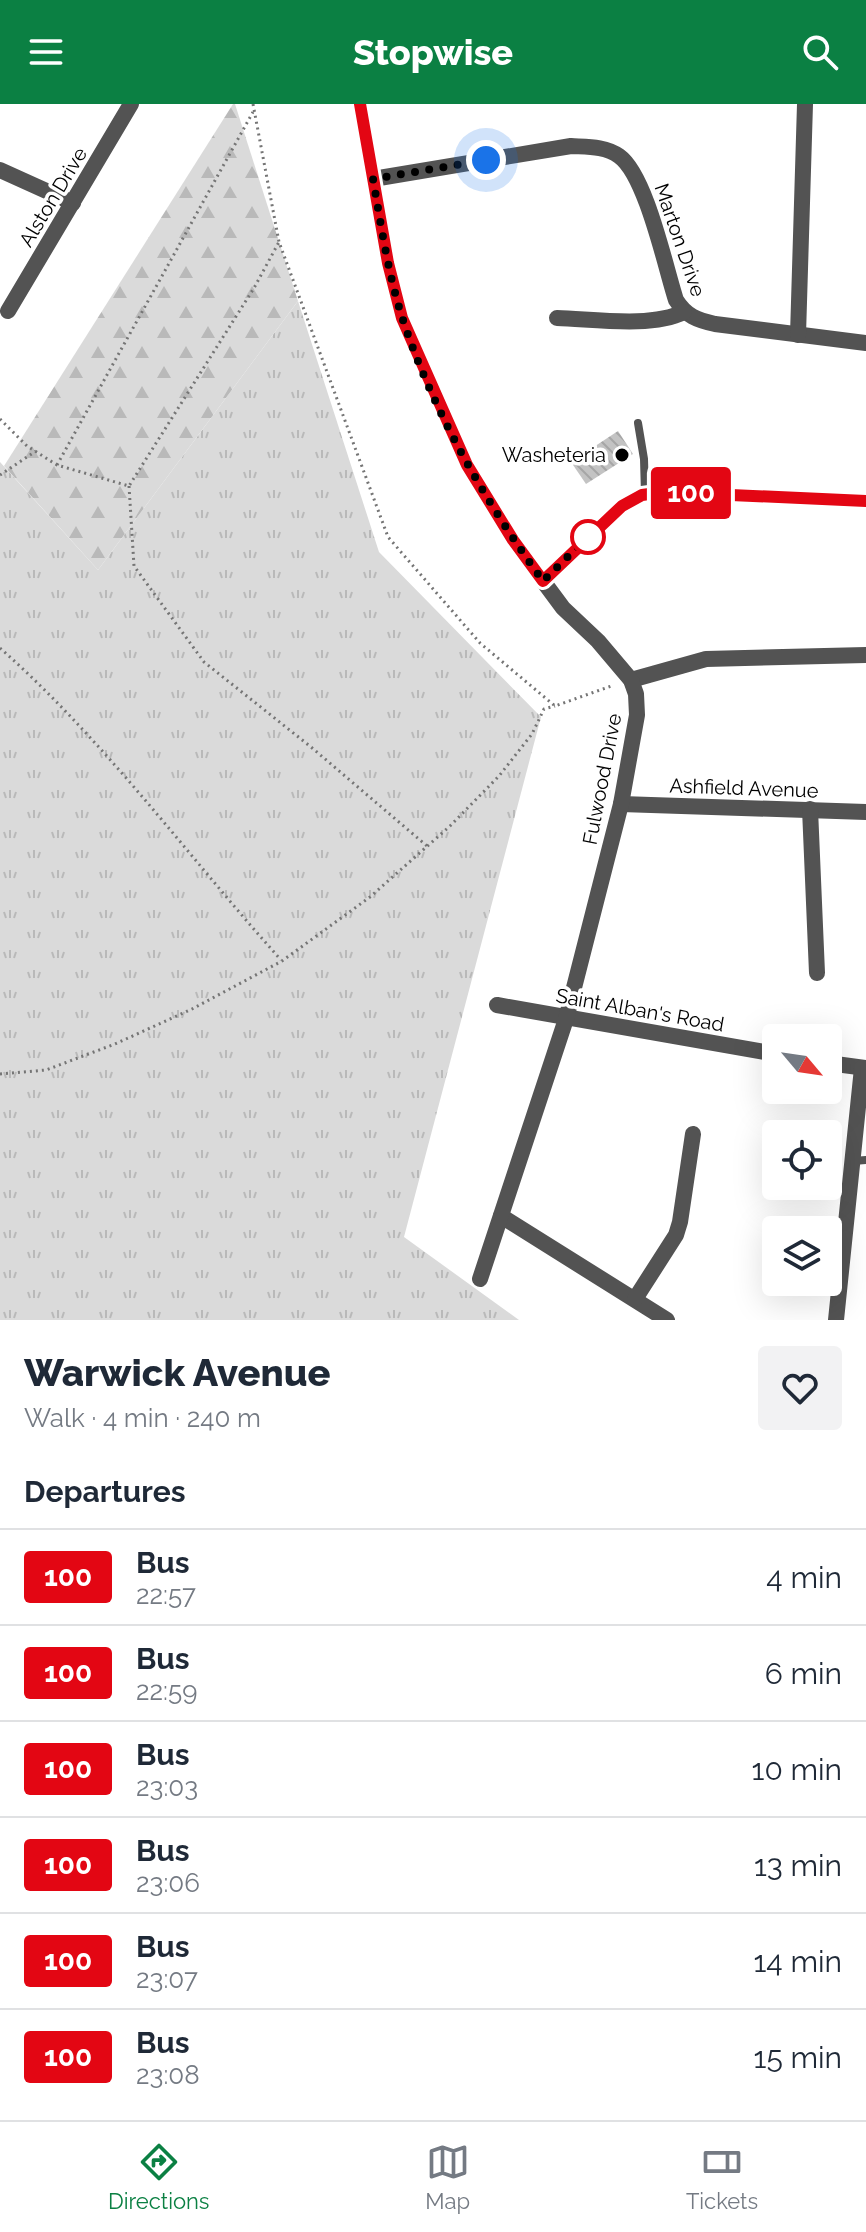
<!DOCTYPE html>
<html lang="en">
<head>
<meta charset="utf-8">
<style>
  body { margin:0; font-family:Raleway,sans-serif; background:#f2f2f3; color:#1f2937; height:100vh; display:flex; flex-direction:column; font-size:30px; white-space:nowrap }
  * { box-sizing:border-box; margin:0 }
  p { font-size:26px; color:#747a83 }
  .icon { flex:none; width:44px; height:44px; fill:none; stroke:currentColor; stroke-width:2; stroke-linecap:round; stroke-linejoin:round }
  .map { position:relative; height:1216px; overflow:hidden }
  .drawer { display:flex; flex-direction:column; background:#fff; flex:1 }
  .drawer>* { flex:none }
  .badge { padding:0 16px; border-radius:6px; font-size:28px; line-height:52px }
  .needle { width:52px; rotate:119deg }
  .tools { position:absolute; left:762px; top:920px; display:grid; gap:16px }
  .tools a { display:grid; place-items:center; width:80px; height:80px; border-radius:8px; background:#fff; box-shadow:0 8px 32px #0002; font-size:40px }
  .you { position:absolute; width:40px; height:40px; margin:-20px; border:6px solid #fff; border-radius:50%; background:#1a73e8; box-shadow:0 0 0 12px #1a73e833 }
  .map>.badge { position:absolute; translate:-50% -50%; box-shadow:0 0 0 4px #fff }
  h2 { padding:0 24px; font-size:30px; line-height:72px }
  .round { display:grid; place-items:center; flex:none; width:84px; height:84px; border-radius:8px; background:#f2f2f3 }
  .summary { display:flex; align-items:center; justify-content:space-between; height:136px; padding:0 24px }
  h1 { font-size:38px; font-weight:800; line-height:60px }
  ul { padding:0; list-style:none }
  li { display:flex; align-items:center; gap:24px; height:96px; padding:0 24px; border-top:2px solid #e0e1e3 }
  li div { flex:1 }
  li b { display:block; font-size:30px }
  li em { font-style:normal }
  li .badge { min-width:88px; font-weight:700; text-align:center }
  header { display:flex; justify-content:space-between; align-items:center; height:104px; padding:0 24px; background:#0b8043; color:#fff; font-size:36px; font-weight:800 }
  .tabs { display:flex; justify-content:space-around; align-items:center; height:112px; border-top:2px solid #e0e1e3; background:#fff; font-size:22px; color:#747a83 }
  .tabs a { display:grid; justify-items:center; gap:4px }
  .tabs .current { color:#0b8043 }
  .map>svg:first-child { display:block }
  .grass { fill:url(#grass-tufts) }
  .forest { fill:url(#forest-firs) }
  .building { fill:url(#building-back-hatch) }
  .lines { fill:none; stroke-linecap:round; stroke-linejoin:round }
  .path { stroke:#757575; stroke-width:3; stroke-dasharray:2 4; stroke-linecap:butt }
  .service { stroke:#535353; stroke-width:8 }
  .minor { stroke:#535353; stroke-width:16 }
  .tertiary { stroke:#535353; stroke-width:16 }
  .line-casing { stroke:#fff; stroke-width:18 }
  .line { stroke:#e30613; stroke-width:12 }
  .walk { stroke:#000; stroke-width:8; stroke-dasharray:0 14.4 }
  .poi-dot { fill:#000; stroke:#fff; stroke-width:3 }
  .stop-dot { fill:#fff; stroke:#e30613; stroke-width:4 }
  .labels { text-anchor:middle; stroke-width:7; stroke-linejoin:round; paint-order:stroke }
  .street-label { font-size:20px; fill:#000; stroke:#fff }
  .poi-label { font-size:20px; fill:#000; stroke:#fff; text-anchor:end }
</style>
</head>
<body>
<header><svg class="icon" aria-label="menu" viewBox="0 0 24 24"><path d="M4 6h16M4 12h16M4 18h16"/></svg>Stopwise<svg class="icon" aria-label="search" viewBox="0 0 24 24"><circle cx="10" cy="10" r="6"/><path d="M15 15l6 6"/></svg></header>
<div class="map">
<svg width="866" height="1216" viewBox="0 0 866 1216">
  <defs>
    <pattern id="grass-tufts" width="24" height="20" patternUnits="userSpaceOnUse" patternTransform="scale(2)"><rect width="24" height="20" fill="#dadada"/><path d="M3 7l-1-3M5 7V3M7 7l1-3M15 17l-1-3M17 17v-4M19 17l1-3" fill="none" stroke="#b9b9b9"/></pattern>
    <pattern id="forest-firs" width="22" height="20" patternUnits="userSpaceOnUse" patternTransform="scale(2)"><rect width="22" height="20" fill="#dadada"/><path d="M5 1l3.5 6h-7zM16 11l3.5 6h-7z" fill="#b9b9b9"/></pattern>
    <pattern id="building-back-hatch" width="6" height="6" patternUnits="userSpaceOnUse" patternTransform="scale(2)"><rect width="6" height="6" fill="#c3c3c3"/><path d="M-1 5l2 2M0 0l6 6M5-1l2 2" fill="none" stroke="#a6a6a6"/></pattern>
  </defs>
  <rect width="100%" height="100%" fill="#fff"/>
  <path class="grass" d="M298,197L379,448L541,613L404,1133L519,1216H0V358L98,466Z"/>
  <path class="forest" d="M233,0H235L298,197L98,466L4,362Z"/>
  <path class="building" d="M618,327L633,350L586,380L571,358Z"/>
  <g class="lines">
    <g class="path">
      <path d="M253,0L279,138L388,433L480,539L555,602L614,581"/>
      <path d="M0,315L27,342L57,361L129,382L254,184L279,138"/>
      <path d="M57,361L253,8"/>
      <path d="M0,371L36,347"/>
      <path d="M129,382L134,462L204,558L311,643L427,742"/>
      <path d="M0,544C105,637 187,751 281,856"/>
      <path d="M0,970L46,966L115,940L192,905L282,857L370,793L450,722L499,672L532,630L544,605L555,602"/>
    </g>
    <g class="service">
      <path d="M638,319L644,355L645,390"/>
      <path d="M853,1057L866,1056"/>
    </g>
    <g class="minor">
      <path d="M0,66L73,99"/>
      <path d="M373,75L571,42C587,43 605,42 619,52C646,71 665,162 676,196C686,212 697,216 715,220L866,239"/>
      <path d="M8,207L131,0"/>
      <path d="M557,214C594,215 651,224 684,208"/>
      <path d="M798,231L805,0"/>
      <path d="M631,576L706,555L866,551"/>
      <path d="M621,700L866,708"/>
      <path d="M810,705L817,869"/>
      <path d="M497,901L776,950"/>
      <path d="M828,959L866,964"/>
      <path d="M501,1112L667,1216"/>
      <path d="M480,1175L566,915L621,700L637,611L636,590L631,576L598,537L563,504L543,477"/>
      <path d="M635,1195L676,1131L680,1118L693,1030"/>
      <path d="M836,1216L862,964"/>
    </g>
    <path class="tertiary" d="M360,0L388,159L402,214L467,361L513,436L543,477L622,402L642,391L664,388L866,397"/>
  </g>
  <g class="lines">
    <defs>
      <path id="line" d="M360,0L388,159L402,214L467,361L513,436L543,477L622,402L642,391L664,388L866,397"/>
    </defs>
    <use href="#line" class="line-casing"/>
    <use href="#line" class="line"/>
    <path class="walk" d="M486,56L373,75C381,121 388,169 402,213C433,308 485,397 543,477L588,433"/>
  </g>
  <circle class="poi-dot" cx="622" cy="351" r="8"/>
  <circle class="stop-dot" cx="588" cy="433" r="16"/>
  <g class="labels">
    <g class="street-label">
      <text transform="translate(53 93) rotate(-59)" y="7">Alston Drive</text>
      <text transform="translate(680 136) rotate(71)" y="7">Marton Drive</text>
      <text transform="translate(602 675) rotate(-79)" y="7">Fulwood Drive</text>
      <text transform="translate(744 684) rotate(2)" y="7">Ashfield Avenue</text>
      <text transform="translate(640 906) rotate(10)" y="7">Saint Alban's Road</text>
    </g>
    <g class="poi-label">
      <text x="606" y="358">Washeteria</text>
    </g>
  </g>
</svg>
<div class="tools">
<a><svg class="needle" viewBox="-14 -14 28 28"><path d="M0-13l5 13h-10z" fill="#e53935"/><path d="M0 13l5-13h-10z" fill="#747a83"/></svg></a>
<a><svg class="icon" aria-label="locate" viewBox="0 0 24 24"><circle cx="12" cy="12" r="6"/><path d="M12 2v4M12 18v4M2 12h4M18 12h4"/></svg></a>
<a><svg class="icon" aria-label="layers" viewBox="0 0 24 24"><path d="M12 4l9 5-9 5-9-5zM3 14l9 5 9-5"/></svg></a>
</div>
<div class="you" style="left:486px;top:56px"></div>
<b class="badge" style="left:691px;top:389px;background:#e30613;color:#fff">100</b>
</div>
<section class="drawer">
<div class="summary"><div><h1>Warwick Avenue</h1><p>Walk · 4 min · 240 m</p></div><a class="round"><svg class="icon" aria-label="heart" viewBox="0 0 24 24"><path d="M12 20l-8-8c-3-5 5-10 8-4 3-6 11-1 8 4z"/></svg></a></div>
<h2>Departures</h2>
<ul>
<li><span class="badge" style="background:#e30613;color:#fff">100</span><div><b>Bus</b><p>22:57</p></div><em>4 min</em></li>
<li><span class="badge" style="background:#e30613;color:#fff">100</span><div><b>Bus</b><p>22:59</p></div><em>6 min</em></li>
<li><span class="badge" style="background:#e30613;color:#fff">100</span><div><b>Bus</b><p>23:03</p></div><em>10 min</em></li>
<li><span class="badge" style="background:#e30613;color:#fff">100</span><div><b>Bus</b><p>23:06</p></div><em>13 min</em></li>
<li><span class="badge" style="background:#e30613;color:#fff">100</span><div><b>Bus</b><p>23:07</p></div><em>14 min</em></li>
<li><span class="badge" style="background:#e30613;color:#fff">100</span><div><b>Bus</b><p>23:08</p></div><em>15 min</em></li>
</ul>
</section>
<nav class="tabs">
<a class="current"><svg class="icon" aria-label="directions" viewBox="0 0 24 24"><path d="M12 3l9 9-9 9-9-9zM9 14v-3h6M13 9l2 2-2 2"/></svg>Directions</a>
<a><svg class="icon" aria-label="map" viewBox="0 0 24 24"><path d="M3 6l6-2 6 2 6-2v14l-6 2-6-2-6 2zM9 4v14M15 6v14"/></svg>Map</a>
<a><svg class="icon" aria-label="tickets" viewBox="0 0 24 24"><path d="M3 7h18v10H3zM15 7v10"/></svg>Tickets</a>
</nav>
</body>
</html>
